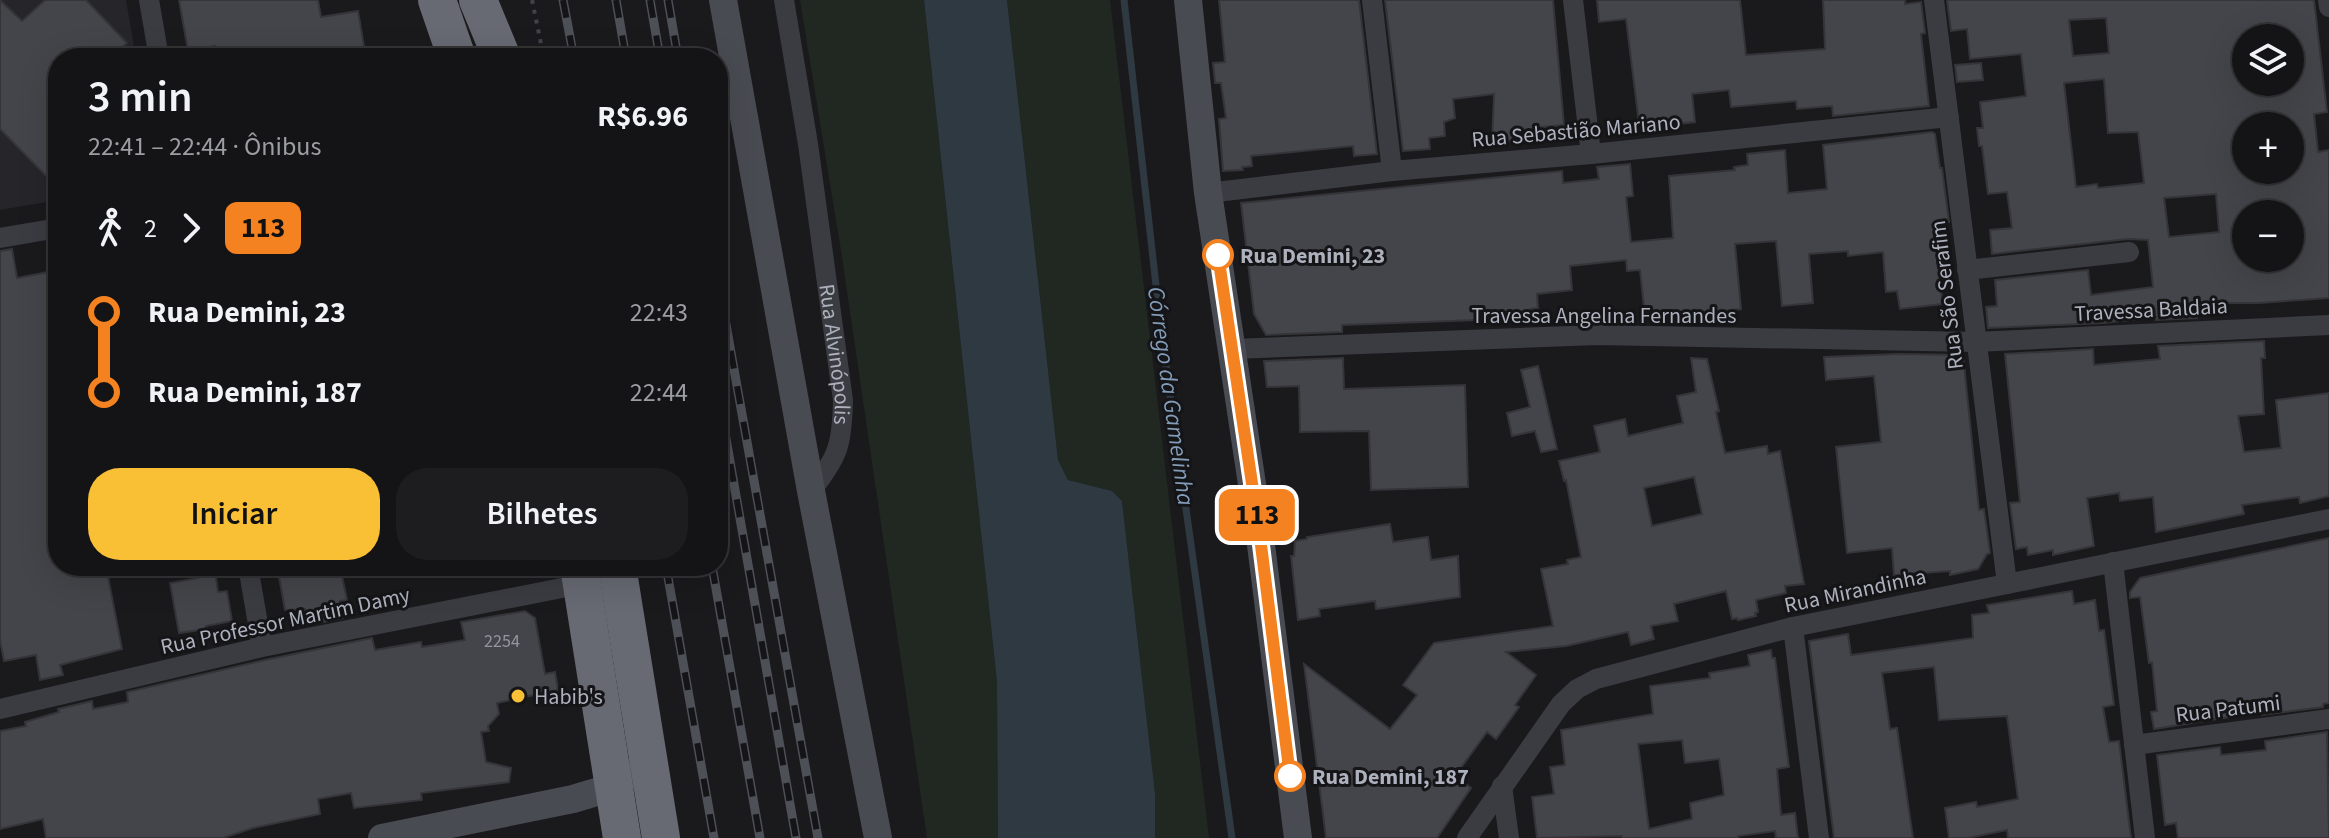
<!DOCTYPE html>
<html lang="pt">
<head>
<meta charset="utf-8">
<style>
  body { margin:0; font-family:"Source Sans 3",sans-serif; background:#1d1d1f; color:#f1f3f6; height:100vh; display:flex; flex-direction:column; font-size:30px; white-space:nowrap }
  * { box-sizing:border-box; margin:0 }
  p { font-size:26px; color:#9d9ea1 }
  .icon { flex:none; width:44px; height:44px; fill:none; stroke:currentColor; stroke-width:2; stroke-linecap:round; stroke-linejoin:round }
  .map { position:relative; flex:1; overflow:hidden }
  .drawer { position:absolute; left:48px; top:48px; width:680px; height:528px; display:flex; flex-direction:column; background:#141416; border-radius:32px; box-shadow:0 8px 32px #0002,0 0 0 2px #333335 }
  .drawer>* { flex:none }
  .badge { padding:0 16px; border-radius:12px; font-size:28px; line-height:52px }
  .buttons { position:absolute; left:2232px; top:24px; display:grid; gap:16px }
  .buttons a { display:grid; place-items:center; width:72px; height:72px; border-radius:50%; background:#141416; box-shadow:0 8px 32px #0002,0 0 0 2px #333335; font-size:40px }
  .map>.badge { position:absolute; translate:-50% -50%; box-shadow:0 0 0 4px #fff }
  .legs { display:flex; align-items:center; gap:12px; height:88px; padding:0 40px; font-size:26px }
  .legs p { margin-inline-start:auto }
  .overview { display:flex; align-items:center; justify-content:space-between; height:136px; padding:0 40px }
  h1 { font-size:44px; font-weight:600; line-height:60px }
  .action { display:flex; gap:16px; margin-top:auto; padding:16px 40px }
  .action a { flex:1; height:92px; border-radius:32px; background:#f9c036; color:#111; font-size:32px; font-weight:600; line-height:92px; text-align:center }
  .action a+a { background:#1d1d1f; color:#f1f3f6 }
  ul { padding:0 40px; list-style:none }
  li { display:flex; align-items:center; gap:28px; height:80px; font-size:30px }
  li i { display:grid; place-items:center; width:12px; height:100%; margin:0 10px; background:currentColor }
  li i::after { content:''; width:20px; height:20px; margin:-10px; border:6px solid; border-radius:50%; background:#141416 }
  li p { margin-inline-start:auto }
  li:first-child i { background:linear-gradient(#0000 50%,currentColor 0) }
  li:last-child i { background:linear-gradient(currentColor 50%,#0000 0) }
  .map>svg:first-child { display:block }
  .built { fill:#26262a }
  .green { fill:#202821 }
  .water { fill:#2f3942 }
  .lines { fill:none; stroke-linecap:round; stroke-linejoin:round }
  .stream { stroke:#2f3942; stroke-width:7 }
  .building { fill:#44454a; stroke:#343439; stroke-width:2; fill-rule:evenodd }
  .path { stroke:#414349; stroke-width:4; stroke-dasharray:4 6; stroke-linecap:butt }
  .street { stroke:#3b3c42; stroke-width:20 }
  .secondary { stroke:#494b52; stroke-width:28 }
  .highway { stroke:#676973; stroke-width:38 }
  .rail-casing { stroke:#4e5057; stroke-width:9 }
  .rail { stroke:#151518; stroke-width:6; stroke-dasharray:18; stroke-linecap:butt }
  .line-1-casing { stroke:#fff; stroke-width:18 }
  .line-1 { stroke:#f58220; stroke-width:12 }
  .stop-1-dot { fill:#fff; stroke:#f58220; stroke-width:4 }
  .poi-dot { fill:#f9c036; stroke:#151518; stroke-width:3 }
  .labels { text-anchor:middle; stroke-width:6; stroke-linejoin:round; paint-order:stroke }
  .number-label { font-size:18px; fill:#9296a0 }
  .street-label { font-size:22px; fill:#acb1bd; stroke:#151518 }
  .stop-label { font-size:22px; font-weight:bold; fill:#acb1bd; stroke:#151518; text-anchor:start }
  .poi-label { font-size:22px; fill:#acb1bd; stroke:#151518; text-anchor:start }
  .water-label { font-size:24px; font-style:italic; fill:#839db8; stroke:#151518 }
</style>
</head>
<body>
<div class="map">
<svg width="2329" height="838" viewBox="0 0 2329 838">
  <rect width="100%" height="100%" fill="#1a1a1d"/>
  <path class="built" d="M0,0H126L136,58H58V200L0,210Z"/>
  <g class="green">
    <path d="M800,0H924L997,682L998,838H927L842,257Z"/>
    <path d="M1007,0H1110L1209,838H1155V793L1122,501L1112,491L1068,480L1058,460Z"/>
  </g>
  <path class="water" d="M924,0H1007L1058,460L1068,480L1112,491L1122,501L1155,793V838H998L997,682Z"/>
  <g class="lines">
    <path class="stream" d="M1124,0L1161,330L1232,838"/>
  </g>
  <g class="building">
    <path d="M0,0L22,21L45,0H86L127,43L109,58H58V188L0,129Z"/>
    <path d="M179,0H318L321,17L358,11L366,58H217L215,46L188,51Z"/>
    <path d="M1219,0H1359L1377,154L1354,156L1353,146L1251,156L1252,166L1242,167L1243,170L1223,171L1219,119L1226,118L1221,83H1215L1213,63L1225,62Z"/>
    <path d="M1385,0H1553L1564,125L1533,128L1534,139L1492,143L1494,94L1453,99L1455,118L1444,122L1445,136L1429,138L1430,149L1403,151Z"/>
    <path d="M1597,0H1740L1746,55L1825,49L1823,0H1905V4L1921,2L1925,33L1921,34L1929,106L1833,116L1832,106L1797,109L1796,101L1731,107L1729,90L1692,94L1695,122L1652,127L1651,122L1639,123L1626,19L1599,22Z"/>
    <path d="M1947,0H2314L2327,112L2314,114L2318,152L2329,150V298L2259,303H2197V318L2156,320V317L2103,323L1988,328L1986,307L1997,306L1995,280L2088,270L2091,295L2153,287L2148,240L2128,239L1992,254L1990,230L2012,228L2007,192L1988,194L1982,146H1979L1977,128H1983L1980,102L2026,96L2021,54L1970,59L1967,29L1951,31ZM2106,18L2109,53L2073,56L2069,20ZM2246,38H2290V82H2246ZM2104,79L2108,133L2138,132L2144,183L2098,188L2097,184L2076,187L2064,83ZM2246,126H2290V170H2246ZM2216,194L2219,232L2169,237L2164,198ZM2246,214H2290V258H2246Z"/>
    <path d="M1981,63L1983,80L1957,82L1955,65Z"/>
    <path d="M1932,132L1935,134L1940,168H1942L1949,222L1938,223L1942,304L1900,309L1897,291L1886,292L1883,252L1848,256V251L1809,254L1813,303L1782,306L1776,241L1735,244L1741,309L1713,312L1714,323L1645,317L1640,270L1627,271L1626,260L1570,266L1572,290L1537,294L1538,308L1530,309L1531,318L1342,325V332L1266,335L1254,314L1241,203L1562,171L1563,183L1599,179L1597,167L1630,164L1633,196L1626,197L1631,242L1673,238L1669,176L1735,170L1734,167L1748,165L1747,154L1785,150L1788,193L1827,189L1823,145Z"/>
    <path d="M12,249L17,278L58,270V566H106L122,649L60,665L63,675L40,680L36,655L4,661L0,640V251Z"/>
    <path d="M2264,341L2265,358H2261L2264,414L2238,416L2244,452L2281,448L2276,400L2329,393V496L2300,503L2299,497L2242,505L2244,514L2156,532L2153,497L2120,501L2119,493L2087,498L2094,546L2053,555V550L2028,555L2027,547L2016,549L2010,503L2020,502L2005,354L2093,349L2094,365L2160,359L2158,346Z"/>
    <path d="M1898,354L1963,355L1979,510L1984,509L1990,553L1987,554L1978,569L1950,575V571L1894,575L1892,548L1847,553L1836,447L1881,442L1874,376L1826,380L1824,357Z"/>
    <path d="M1343,358L1344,389L1465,385L1468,487L1371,490L1369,431L1300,432L1299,386L1267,387L1264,361Z"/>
    <path d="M1691,358L1707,359L1719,411L1716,412L1725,453L1767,446L1768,454L1780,451L1804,584L1785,586L1786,593L1756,600L1758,612L1755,613L1756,616L1738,620L1737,618L1732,619L1726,591L1674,604L1678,621L1651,626L1654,639L1631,645L1628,632L1566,646L1506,652L1536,675L1515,705L1519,707L1496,739L1487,732L1455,776L1471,788L1437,838H1326L1304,664L1390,729L1417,695L1403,685L1434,643L1553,626L1541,569L1568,564L1567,560L1581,557L1566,480L1564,481L1559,461L1600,452L1594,426L1625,419L1628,436L1683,423L1677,396L1696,392ZM1694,477L1702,514L1652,526L1644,488Z"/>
    <path d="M1538,366L1557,449L1541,452L1535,431L1512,436L1507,413L1530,407L1521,370Z"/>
    <path d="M1390,524L1393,542L1428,537L1431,560L1458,556L1460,597L1376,609L1375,601L1319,609L1320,616L1298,620L1291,556H1294L1295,541L1307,539V537Z"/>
    <path d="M2329,538V703L2323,704V707L2262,715L2261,712L2154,729L2151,712L2157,711L2152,662L2149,663L2140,597L2130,598V592L2140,578Z"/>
    <path d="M277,566H340L347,600L340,601L343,618L308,625L305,609L285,610Z"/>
    <path d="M215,571L218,592L227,591L232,621L206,626L207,629L179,633L170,583L198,578L197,574Z"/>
    <path d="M2072,591L2074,604L2095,600L2099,631L2104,630L2114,705L2103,707L2109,742L2119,741L2131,838H2008L2007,830L1968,838H1949L1945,808L1976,802L1977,807L2018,799L2007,716L1939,720L1934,667L1882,673L1890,729L1897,728L1913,838H1834L1809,641L1848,634L1851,655L1973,638L1972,615L1989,613L1987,605Z"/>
    <path d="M525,611L535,618L545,674L555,672L558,690L497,703L499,714L488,726L489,731L481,732L486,762L511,768L509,782L421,793L422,800L354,808L351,793L318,799L320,814L253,828L223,838H46L43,819L0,829V731L26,726L25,722L59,712L58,709L92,701L93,709L128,702L127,692L265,660L372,638L375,650L421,642L422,647L465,640L461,622Z"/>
    <path d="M1771,650L1772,658H1775L1789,767L1777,769L1781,815L1795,813L1798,838H1776L1775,831L1738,836V838H1622V836L1537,838L1532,797L1554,794L1550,767L1565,765L1561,730L1653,714L1650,686L1710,678L1709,673L1750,666L1748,655ZM1682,740L1685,763L1719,759L1724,795L1690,803L1692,819L1649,829L1638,744Z"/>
    <path d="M2327,732L2329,838H2178L2176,823L2165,825L2157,755L2220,747L2221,755L2266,750L2265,741Z"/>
  </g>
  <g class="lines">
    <path class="path" d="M532,0L544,58"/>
    <g class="street">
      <path d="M149,0L159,58"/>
      <path id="s1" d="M784,0L808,144L843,400C842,444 839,456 811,491"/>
      <path d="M1372,0L1392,171"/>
      <path d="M1573,0L1591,154"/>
      <path d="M1934,0L2007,584"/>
      <path d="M2328,0L2329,7"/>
      <path d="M1208,193L1392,171L1591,154L1949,117"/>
      <path d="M0,238L58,228"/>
      <path d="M1967,270L2129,252"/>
      <path d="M1233,349L1597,335L1975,342L2329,325"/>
      <path d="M2113,562L2145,838"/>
      <path d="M248,566L262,647"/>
      <path d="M1793,627L1819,838"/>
      <path d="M0,709L262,647L582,584"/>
      <path d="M2134,745L2329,719"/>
      <path d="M1502,786L1509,838"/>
      <path d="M1467,838L1561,704L1577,689L1596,679L1793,627L2329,519"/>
    </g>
    <g class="secondary">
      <path d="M723,0L811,491L878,838"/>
      <path d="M1188,0L1208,193L1260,537L1298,838"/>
      <path d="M382,838L573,799L613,787L628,775"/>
    </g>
    <g class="highway">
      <path d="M437,0L457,58"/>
      <path d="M478,0L502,58"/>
      <path d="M579,566L622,838"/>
      <path d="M617,566L661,838"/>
    </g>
    <defs>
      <g id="rail">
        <path d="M563,0L574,58"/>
        <path d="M616,0L626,58"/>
        <path d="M650,0L660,58"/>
        <path d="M668,0L678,58"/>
        <path d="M718,280L818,838"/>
        <path d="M718,393L796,838"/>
        <path d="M666,566L714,838"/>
        <path d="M712,566L760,838"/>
      </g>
    </defs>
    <use href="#rail" class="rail-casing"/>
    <use href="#rail" class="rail"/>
  </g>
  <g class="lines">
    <defs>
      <path id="line-1" d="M1218,255L1260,537L1290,776"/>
    </defs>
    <use href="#line-1" class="line-1-casing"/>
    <use href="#line-1" class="line-1"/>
  </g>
  <g class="stop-1-dot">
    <circle cx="1218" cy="255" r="14"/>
    <circle cx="1290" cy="776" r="14"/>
  </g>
  <circle class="poi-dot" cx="518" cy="696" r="8"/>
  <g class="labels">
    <g class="number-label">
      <text x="502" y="647">2254</text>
    </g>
    <g class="street-label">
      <text transform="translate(1576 130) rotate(-5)" y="8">Rua Sebastião Mariano</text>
      <text transform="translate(1946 295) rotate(-97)" y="8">Rua São Serafim</text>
      <text transform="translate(2151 309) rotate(-3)" y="8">Travessa Baldaia</text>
      <text x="1604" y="323">Travessa Angelina Fernandes</text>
      <text dy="8" stroke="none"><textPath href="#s1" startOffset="358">Rua Alvinópolis</textPath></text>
      <text transform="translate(1855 590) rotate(-12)" y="8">Rua Mirandinha</text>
      <text transform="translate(285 620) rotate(-12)" y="8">Rua Professor Martim Damy</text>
      <text transform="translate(2228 708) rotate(-7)" y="8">Rua Patumi</text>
    </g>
    <g class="stop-label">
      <text x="1240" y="263">Rua Demini, 23</text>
      <text x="1312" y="784">Rua Demini, 187</text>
    </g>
    <g class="poi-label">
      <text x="534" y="704">Habib's</text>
    </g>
    <g class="water-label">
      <text transform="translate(1171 396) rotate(82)" y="8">Córrego da Gamelinha</text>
    </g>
  </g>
</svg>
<div class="buttons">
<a><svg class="icon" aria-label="layers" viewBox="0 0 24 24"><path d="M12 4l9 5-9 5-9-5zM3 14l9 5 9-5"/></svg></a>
<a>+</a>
<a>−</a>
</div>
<b class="badge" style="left:1257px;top:515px;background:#f58220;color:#111">113</b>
<section class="drawer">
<div class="overview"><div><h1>3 min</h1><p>22:41 – 22:44 · Ônibus</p></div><b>R$6.96</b></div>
<div class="legs"><svg class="icon" aria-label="walk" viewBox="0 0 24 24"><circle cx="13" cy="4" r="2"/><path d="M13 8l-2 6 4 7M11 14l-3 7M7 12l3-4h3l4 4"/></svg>2<svg class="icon" aria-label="forward" viewBox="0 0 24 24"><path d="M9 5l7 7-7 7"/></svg><b class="badge" style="background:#f58220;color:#111">113</b></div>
<ul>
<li><i style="color:#f58220"></i><b>Rua Demini, 23</b><p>22:43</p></li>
<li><i style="color:#f58220"></i><b>Rua Demini, 187</b><p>22:44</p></li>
</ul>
<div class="action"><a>Iniciar</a><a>Bilhetes</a></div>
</section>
</div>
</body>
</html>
